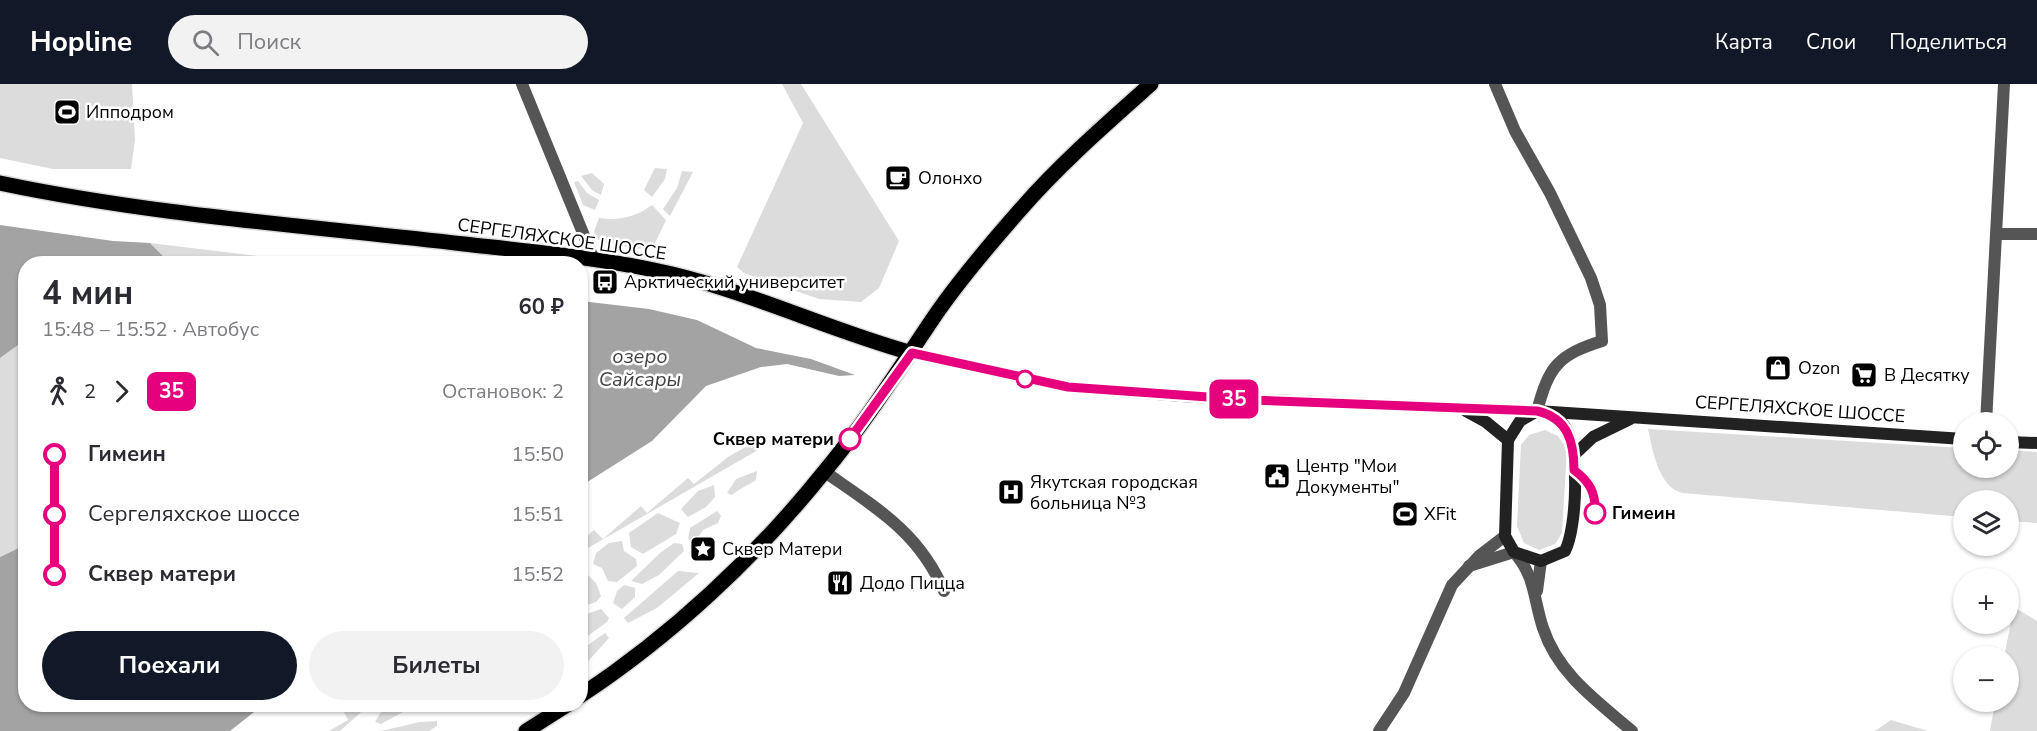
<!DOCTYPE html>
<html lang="ru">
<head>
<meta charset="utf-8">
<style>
  body { margin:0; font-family:"Nunito Sans",sans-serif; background:#f2f2f3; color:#2b2b33; height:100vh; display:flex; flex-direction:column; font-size:22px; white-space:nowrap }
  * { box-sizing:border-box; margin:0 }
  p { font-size:20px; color:#7c7c81 }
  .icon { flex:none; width:33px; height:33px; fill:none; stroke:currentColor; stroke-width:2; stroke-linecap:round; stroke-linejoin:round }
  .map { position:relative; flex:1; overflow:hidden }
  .details { position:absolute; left:18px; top:172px; width:570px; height:456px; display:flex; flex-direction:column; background:#fff; border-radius:24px; box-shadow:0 2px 4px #0004 }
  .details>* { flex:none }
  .badge { padding:0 12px; border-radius:9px; font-size:21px; line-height:39px }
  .buttons { position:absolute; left:1953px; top:328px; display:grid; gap:12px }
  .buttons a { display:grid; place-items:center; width:66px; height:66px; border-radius:50%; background:#fff; box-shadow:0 2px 4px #0004; font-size:30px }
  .map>.badge { position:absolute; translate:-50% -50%; box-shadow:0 0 0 3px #fff }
  .legs { display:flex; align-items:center; gap:9px; height:66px; padding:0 24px; font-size:20px }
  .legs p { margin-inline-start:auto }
  .overview { display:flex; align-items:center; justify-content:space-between; height:102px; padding:0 24px }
  h1 { font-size:33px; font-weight:700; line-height:45px }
  .cta { display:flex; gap:12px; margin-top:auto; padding:12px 24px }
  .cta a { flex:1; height:69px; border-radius:36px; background:#111827; color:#fff; font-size:24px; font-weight:700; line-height:69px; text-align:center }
  .cta a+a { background:#f2f2f3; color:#2b2b33 }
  ul { padding:0 24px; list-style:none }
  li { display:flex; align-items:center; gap:21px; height:60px; font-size:22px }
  li i { display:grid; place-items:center; width:9px; height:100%; margin:0 8px; background:currentColor }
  li i::after { content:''; width:15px; height:15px; margin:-8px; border:4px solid; border-radius:50%; background:#fff }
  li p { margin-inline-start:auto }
  li:first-child i { background:linear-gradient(#0000 50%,currentColor 0) }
  li:last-child i { background:linear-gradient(currentColor 50%,#0000 0) }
  header { display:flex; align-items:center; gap:36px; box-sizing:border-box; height:84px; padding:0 30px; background:#111827; color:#fff }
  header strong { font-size:28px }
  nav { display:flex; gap:33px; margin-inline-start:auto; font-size:21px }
  .search { width:420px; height:54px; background:#f2f2f3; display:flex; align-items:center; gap:15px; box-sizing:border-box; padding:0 21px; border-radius:33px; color:#7c7c81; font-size:22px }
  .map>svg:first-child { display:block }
  .green { fill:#dcdcdc }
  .water { fill:#a3a3a3 }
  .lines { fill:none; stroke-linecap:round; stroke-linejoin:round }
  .primary-casing { stroke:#dbdbdb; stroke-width:18 }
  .street { stroke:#555; stroke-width:12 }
  .secondary { stroke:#222; stroke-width:12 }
  .primary { stroke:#000; stroke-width:15 }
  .line-1-casing { stroke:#fff; stroke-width:14 }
  .line-1 { stroke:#e6007e; stroke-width:9 }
  .stop-1-dot { fill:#fff; stroke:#e6007e; stroke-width:3 }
  .labels { text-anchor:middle; stroke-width:5; stroke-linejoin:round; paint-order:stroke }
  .poi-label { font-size:18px; fill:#000; stroke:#fff; text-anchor:start }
  .street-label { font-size:18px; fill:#000; stroke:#fff }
  .stop-label { font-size:18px; font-weight:bold; fill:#000; stroke:#fff; text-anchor:end }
  .water-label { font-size:20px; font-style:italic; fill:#444; stroke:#fff }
</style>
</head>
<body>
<header>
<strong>Hopline</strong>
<div class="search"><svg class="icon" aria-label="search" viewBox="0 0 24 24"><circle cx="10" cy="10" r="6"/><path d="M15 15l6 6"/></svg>Поиск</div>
<nav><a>Карта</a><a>Слои</a><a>Поделиться</a></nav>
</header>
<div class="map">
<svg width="2037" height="647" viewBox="0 0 2037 647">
  <rect width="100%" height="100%" fill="#fff"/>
  <g class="green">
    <path d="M0,0H132L135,56L131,85H53L0,74Z"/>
    <path d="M782,0H801L899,157L879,204L861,218L819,215L744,189L737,183L803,39Z"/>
    <path d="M655,84L667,85L665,95L652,113L644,106Z"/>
    <path d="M682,87L693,88L670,132L663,125L677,104Z"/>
    <path d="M592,89L604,100L601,111L592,106L581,92Z"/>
    <path d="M578,97L587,109L599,116L595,126L583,121L574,98Z"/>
    <path d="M652,121L666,136L653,163L637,165L598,156L594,147L599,134C619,137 636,133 652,121Z"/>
    <path d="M150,159L323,180H165V174Z"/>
    <path d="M25,256V461L0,473V274Z"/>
    <path d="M1648,345L1963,364L1964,384H2008L2009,366L2037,368V439L2009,437L2008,417H1964L1963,433L1682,409C1658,402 1653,367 1648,345Z"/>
    <path d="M1545,346L1558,352L1567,365L1562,449L1555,460L1539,466L1524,459L1517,442L1521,361L1529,351Z"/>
    <path d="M751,360L758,366L581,468V458L594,446L603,455L641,422L647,429L688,394L694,400L728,373Z"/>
    <path d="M757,387L756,396C747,402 740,404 732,411L727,409L736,395Z"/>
    <path d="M714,401L715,413L706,423L688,433L681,425L698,407Z"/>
    <path d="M717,427L721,432L718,439L703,446L695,458L688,455L690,444Z"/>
    <path d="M658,429L680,439L676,450L643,470L631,463L629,449Z"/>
    <path d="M622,457L624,467L636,475L637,482L617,498L608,497L602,484L593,480L596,469L609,459Z"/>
    <path d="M674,459L682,460L684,467L659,491L642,500L631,497L660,469Z"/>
    <path d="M581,484L596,499L601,512L596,518L581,523Z"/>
    <path d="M678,487L699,489L657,524L628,539L624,534Z"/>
    <path d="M624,501L635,504V513L622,525L613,519L617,507Z"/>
    <path d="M2014,523L2037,537V647H1990L1995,618H2008V573H2004Z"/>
    <path d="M601,525L609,534L607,538L581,557V532Z"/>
    <path d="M605,549L609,554L581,585V566Z"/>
    <path d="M351,621H369L340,647H329L348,636L343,626Z"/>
    <path d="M385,621H408L403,628L381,640L375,638Z"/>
    <path d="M1891,636L1928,647H1875Z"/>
    <path d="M437,637V642L429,647H381L420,638Z"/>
  </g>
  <g class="water">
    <path d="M0,141L113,157L150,159L165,174V180H26L25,256L0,274Z"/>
    <path d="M581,217L649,225L697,236L756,264L811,275L855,291L839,292L787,280L761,283L706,302L652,357L581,402Z"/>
    <path d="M25,461L26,621H263L230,647H0V473Z"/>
  </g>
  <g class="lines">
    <defs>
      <g id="primary">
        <path d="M0,99C152,131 310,142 464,160C527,167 591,173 654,186C743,204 825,245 912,269"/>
        <path d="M580,612C671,552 756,473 824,388C864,340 897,288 932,236C956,200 991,159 1020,126C1059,81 1106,40 1151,0"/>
        <path d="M526,647L567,621"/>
      </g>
    </defs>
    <use href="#primary" class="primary-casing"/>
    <g class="street">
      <path d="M522,0L594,176"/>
      <path d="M1495,0L1515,47L1550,109L1591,194L1600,221L1602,257C1558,271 1549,282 1537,327"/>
      <path d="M1997,150H2037"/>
      <path d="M1986,339L2004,0"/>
      <path d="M825,388C875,423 919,448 944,507"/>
      <path d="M1469,482L1514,468C1536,493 1533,514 1543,544C1558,590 1597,617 1632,647"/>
      <path d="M1537,507L1541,477"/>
      <path d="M1379,647L1404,609L1452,501L1479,472L1505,452"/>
    </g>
    <g class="secondary">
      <path d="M912,269L1068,303L1195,313L1537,327L1964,355"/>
      <path d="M1466,327L1486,338L1508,356"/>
      <path d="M1537,327C1546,329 1555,332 1562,339C1581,359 1577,444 1565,467L1541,477L1514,468L1505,452L1508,356L1520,337Z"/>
      <path d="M2008,358L2037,359"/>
      <path d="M1574,371L1593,353L1630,335"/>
    </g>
    <use href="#primary" class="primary"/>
  </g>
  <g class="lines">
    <defs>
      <path id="line-1" d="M850,355L912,269L1068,303L1250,316L1537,327C1568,334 1574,358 1574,386C1590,398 1596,409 1595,429"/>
    </defs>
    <use href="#line-1" class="line-1-casing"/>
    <use href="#line-1" class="line-1"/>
  </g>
  <defs>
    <symbol id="stadium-square" viewBox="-11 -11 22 22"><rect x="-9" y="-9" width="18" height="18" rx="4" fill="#000" stroke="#fff"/><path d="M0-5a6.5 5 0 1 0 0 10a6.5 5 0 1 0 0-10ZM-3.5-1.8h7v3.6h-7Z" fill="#fff"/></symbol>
    <symbol id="cafe-square" viewBox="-11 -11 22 22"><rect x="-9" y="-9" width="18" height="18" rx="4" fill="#000" stroke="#fff"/><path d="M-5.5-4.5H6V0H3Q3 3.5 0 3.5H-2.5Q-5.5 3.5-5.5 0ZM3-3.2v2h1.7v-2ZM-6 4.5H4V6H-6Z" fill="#fff"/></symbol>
    <symbol id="bus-square" viewBox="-11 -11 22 22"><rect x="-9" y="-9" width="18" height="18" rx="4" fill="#000" stroke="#fff"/><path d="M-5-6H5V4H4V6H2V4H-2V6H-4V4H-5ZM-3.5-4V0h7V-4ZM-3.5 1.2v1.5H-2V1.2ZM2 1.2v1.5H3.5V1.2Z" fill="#fff"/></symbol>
    <symbol id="shop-square" viewBox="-11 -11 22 22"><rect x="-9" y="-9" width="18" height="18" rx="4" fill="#000" stroke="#fff"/><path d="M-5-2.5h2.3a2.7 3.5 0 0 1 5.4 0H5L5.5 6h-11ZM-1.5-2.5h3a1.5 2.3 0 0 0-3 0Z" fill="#fff"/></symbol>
    <symbol id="supermarket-square" viewBox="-11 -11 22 22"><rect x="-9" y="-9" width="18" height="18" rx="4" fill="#000" stroke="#fff"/><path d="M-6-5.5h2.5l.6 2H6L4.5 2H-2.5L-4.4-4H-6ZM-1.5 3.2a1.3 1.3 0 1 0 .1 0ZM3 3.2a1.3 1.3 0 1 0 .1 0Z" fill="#fff"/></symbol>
    <symbol id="civic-square" viewBox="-11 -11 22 22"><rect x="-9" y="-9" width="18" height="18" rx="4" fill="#000" stroke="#fff"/><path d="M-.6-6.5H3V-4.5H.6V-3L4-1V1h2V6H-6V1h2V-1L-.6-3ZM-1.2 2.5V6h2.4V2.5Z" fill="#fff"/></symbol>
    <symbol id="hospital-square" viewBox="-11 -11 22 22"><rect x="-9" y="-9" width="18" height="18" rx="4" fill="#000" stroke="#fff"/><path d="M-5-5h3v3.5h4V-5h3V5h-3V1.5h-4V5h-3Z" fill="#fff"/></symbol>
    <symbol id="sight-square" viewBox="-11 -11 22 22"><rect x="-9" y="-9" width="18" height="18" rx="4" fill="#000" stroke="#fff"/><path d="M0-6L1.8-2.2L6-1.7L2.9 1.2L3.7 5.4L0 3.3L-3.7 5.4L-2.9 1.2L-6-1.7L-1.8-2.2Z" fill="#fff"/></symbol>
    <symbol id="restaurant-square" viewBox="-11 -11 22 22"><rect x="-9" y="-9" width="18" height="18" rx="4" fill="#000" stroke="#fff"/><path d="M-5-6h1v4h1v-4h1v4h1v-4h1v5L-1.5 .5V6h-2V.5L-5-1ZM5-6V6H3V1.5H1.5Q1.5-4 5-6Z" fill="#fff"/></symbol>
  </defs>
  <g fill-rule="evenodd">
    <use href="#stadium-square" x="52" y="13" width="30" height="30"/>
    <use href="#cafe-square" x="883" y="79" width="30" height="30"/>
    <use href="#bus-square" x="590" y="183" width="30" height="30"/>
    <use href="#shop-square" x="1763" y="269" width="30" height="30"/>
    <use href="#supermarket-square" x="1849" y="276" width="30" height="30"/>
    <use href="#civic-square" x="1262" y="377" width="30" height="30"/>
    <use href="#hospital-square" x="996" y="393" width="30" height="30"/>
    <use href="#stadium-square" x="1390" y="415" width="30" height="30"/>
    <use href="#sight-square" x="688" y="450" width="30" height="30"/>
    <use href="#restaurant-square" x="825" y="484" width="30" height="30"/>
  </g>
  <g class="stop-1-dot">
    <circle cx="1025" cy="295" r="8"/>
    <circle cx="850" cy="355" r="10"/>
    <circle cx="1595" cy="429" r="10"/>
  </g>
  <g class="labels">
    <g class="poi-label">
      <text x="86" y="34">Ипподром</text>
      <text x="918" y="100">Олонхо</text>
      <text x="624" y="204">Арктический университет</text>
      <text x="1798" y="290">Ozon</text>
      <text x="1884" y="297">В Десятку</text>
      <text x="1296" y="388">Центр "Мои<tspan x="1296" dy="21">Документы"</tspan></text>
      <text x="1030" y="404">Якутская городская<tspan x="1030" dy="21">больница №3</tspan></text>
      <text x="1424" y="436">XFit</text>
      <text x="722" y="471">Сквер Матери</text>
      <text x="860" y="505">Додо Пицца</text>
    </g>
    <g class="street-label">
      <text transform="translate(562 155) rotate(8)" y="6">СЕРГЕЛЯХСКОЕ ШОССЕ</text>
      <text transform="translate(1800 325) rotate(4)" y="6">СЕРГЕЛЯХСКОЕ ШОССЕ</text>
    </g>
    <g class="stop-label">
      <text x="834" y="361">Сквер матери</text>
      <text x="1612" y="435" text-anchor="start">Гимеин</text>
    </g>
    <g class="water-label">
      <text x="640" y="279">озеро<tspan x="640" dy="23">Сайсары</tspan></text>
    </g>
  </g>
</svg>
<div class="buttons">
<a><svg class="icon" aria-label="locate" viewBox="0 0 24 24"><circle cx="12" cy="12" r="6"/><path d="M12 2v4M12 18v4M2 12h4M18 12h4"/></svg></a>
<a><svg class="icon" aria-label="layers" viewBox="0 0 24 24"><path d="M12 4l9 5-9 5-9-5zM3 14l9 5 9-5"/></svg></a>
<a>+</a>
<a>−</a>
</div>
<b class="badge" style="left:1234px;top:315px;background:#e6007e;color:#fff">35</b>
<section class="details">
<div class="overview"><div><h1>4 мин</h1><p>15:48 – 15:52 · Автобус</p></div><b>60 ₽</b></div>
<div class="legs"><svg class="icon" aria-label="walk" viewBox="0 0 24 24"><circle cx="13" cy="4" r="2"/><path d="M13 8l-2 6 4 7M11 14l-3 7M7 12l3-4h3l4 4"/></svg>2<svg class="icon" aria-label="forward" viewBox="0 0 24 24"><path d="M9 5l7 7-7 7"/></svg><b class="badge" style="background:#e6007e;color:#fff">35</b><p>Остановок: 2</p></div>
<ul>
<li><i style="color:#e6007e"></i><b>Гимеин</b><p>15:50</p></li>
<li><i style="color:#e6007e"></i><span>Сергеляхское шоссе</span><p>15:51</p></li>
<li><i style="color:#e6007e"></i><b>Сквер матери</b><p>15:52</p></li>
</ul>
<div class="cta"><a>Поехали</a><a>Билеты</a></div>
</section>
</div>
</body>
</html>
